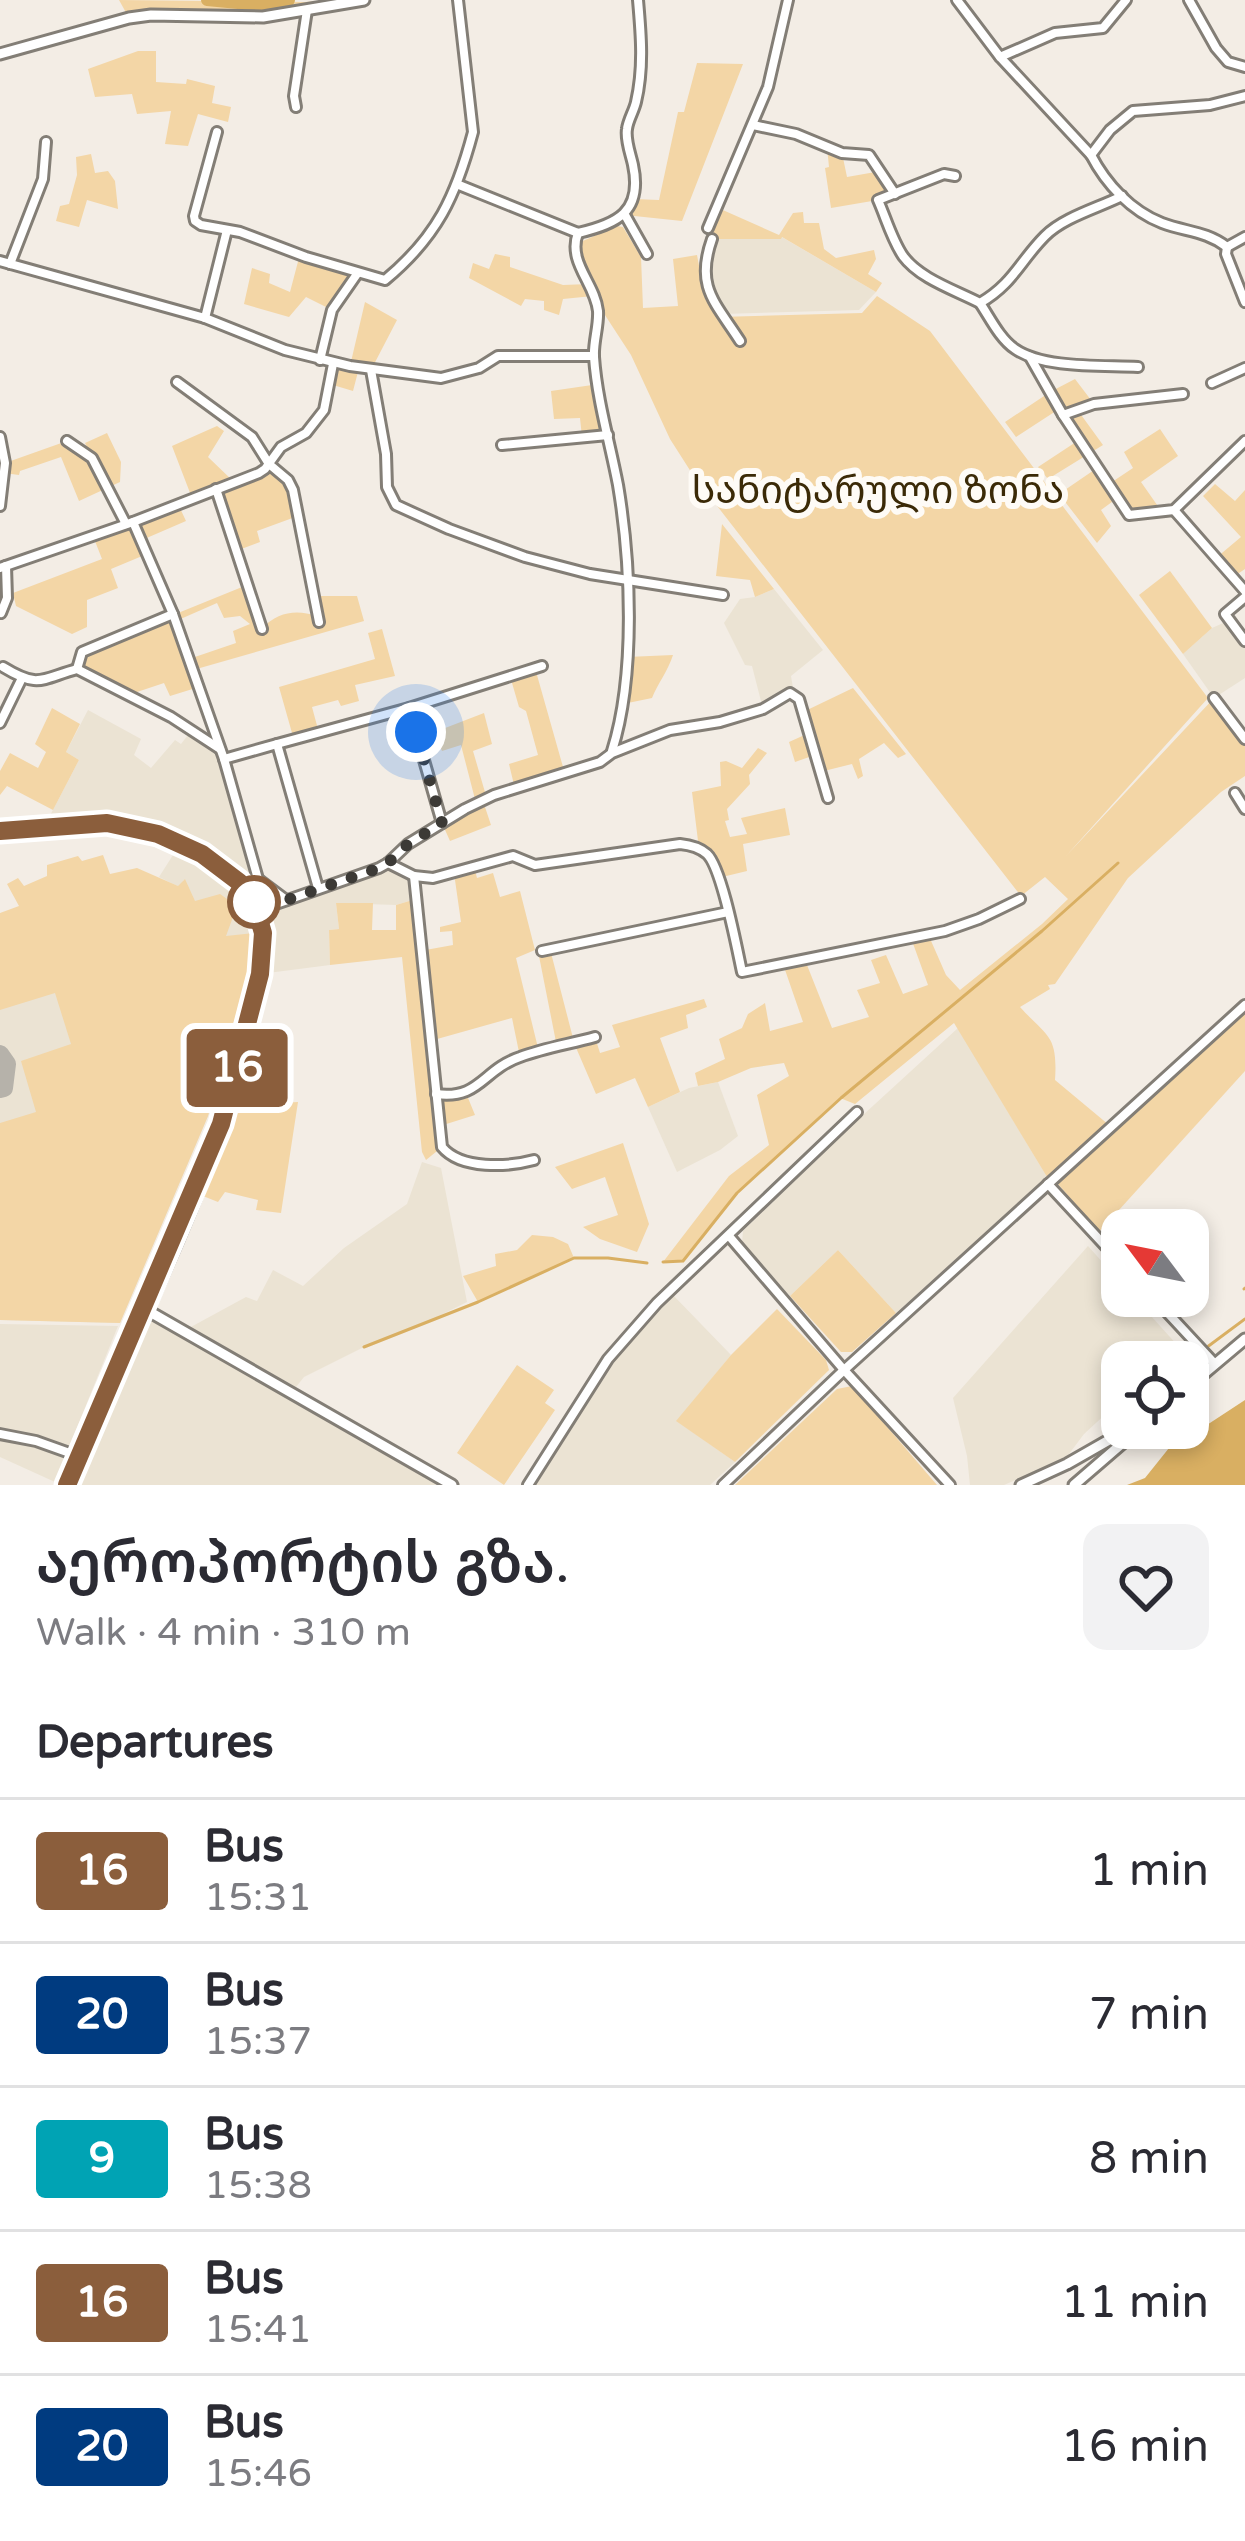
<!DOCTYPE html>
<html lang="en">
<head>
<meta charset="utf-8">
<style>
  body { margin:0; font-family:"Varela Round","Noto Sans Georgian",sans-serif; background:#f2f2f3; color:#2b2b33; height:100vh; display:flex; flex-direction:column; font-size:45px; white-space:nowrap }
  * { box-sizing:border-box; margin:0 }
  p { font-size:39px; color:#7c7c81 }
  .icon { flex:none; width:66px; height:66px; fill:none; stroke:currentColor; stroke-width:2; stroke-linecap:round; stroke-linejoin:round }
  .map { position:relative; height:1485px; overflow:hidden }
  .details { display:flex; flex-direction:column; background:#fff; flex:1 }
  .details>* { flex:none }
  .badge { padding:0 24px; border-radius:9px; font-size:42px; line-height:78px }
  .needle { width:78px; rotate:302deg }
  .fabs { position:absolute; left:1101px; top:1209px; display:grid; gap:24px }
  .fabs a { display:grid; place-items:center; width:108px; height:108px; border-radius:24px; background:#fff; box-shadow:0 6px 18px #0003; font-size:60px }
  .you { position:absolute; width:60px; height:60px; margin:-30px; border:9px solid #fff; border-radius:50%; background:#1a73e8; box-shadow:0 0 0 18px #1a73e833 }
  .map>.badge { position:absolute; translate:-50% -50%; box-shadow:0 0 0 6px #fff }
  h2 { padding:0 36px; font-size:45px; line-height:108px }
  .round { display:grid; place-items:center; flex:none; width:126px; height:126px; border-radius:24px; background:#f2f2f3 }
  .headline { display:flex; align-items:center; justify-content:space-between; height:204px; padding:0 36px }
  h1 { font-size:57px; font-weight:600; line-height:90px }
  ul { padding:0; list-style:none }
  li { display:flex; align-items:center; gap:36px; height:144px; padding:0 36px; border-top:3px solid #e1e1e2 }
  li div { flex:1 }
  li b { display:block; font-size:45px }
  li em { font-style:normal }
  li .badge { min-width:132px; font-weight:700; text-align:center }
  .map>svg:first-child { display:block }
  .built { fill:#ebe3d3 }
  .green { fill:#f3d6a6; fill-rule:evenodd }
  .water { fill:#d9af62 }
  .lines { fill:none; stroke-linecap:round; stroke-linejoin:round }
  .stream { stroke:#d9af62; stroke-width:3 }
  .river { stroke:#d9af62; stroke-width:12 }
  .taxiway { stroke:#b6b2aa; stroke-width:18 }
  .minor-casing { stroke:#837e76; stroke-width:14 }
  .tertiary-casing { stroke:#837e76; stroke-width:15 }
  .trunk-casing { stroke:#837e76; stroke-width:20 }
  .minor { stroke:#fff; stroke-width:8 }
  .tertiary { stroke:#fff; stroke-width:9 }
  .trunk { stroke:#fff; stroke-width:14 }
  .line-casing { stroke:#fff; stroke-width:27 }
  .line { stroke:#8b5e3c; stroke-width:18 }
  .walk { stroke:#3c3a36; stroke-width:12; stroke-dasharray:0 21.6 }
  .stop-dot { fill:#fff; stroke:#8b5e3c; stroke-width:6 }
  .labels { text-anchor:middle; stroke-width:12; stroke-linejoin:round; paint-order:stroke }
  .park-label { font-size:39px; fill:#3b2a07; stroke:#fefbf6 }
</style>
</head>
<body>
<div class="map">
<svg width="1245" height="1485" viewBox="0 0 1245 1485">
  <rect width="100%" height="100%" fill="#f3ede5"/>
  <g class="built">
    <path d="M780,236L876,292L859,310L722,314L707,291L712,239H780Z"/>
    <path d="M774,589L823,650L791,676L794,694L763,709L752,666L745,665L724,623L740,599L755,597Z"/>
    <path d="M1230,620L1245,641V678L1214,698L1183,654L1212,628Z"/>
    <path d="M88,710L141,739L134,755L151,768L175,740L181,744L192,730L220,749L258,879L238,906L254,933L251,960L208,1116L120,1323L0,1320V960L194,901L184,880L179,887L159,877L180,844L132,826L44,827L79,760L66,752Z"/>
    <path d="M388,863L414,876L416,899L396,905L336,903L339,929L329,930L330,965L260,974L258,911Z"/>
    <path d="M958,1028L1047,1177L896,1313L838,1250L790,1296L742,1243L743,1231L863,1115Z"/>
    <path d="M718,1082L738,1136L720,1150L677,1172L648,1107L689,1088Z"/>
    <path d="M422,1162L441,1168L467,1302L415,1328L364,1347L304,1377L296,1387L189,1328L246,1297L257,1301L273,1270L303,1286L344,1248L407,1204Z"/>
    <path d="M1088,1246L1122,1284V1296H1133L1179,1347L1163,1362H1122V1399L1084,1434L1066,1458L1004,1485H970L967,1456L953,1398Z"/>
    <path d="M671,1293L731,1355L677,1421L735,1462L710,1485H532L601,1375Z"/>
    <path d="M146,1316L442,1485H74Z"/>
    <path d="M0,1324L118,1326L55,1482L0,1457Z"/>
  </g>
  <g class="green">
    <path d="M119,0L305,2L335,0L283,15L129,18Z"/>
    <path d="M138,51H156V82L186,84L187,79L215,86L212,103L231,107L228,122L198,114L188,146L165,144L171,111L137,114L132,94L95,97L88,69Z"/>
    <path d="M697,63L743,64L682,221L625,215L634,199L659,200L678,112H684Z"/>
    <path d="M827,147L842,153L847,177L881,171L895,194L878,200L831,208L825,168L829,167Z"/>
    <path d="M91,154L95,173L108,171L115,181L118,209L87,200L79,227L56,221L60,206L69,204L77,175L76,157Z"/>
    <path d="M716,207L779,235L793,213L803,212L804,223H819L824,249L836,258L874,250L876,259L868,274L882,283L876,292L782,237L781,239H712Z"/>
    <path d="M617,226L623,227L641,257L643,308L678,306L673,259L697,255L704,292L719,317L862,313L877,296L930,331L1208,698L1066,856L1214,698L1245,739V776L1221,792L1128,878L1055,984L1048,985L1050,989L1020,1007C1047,1037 1058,1034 1055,1080L1109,1125L1047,1177L954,1023L855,1104L840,1098L737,1193L683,1261L663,1262L729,1176L769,1145L757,1095L789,1076L784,1063L751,1068L718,1082L698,1086L695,1073L725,1059L719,1039L742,1028L748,1014L765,1003L770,1031L803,1022L783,964L805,960L832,1028L869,1017L857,990L880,983L871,960L886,955L903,994L928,985L911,938L928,934L946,975L960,990L1042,924L1068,899L1045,877L1021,896L693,475L670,439L631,355L601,309L576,244Z"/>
    <path d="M300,254L346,274L349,280L332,310L306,297L289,317L244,304L252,268L270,274L269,283L290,292Z"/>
    <path d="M495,254L510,257V267L563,285L589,284L593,296L563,299L559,315L544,310V301L525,299L521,306L469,278L473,263L489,269Z"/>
    <path d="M365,302L397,320L371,370L359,368L353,391L333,385L339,365L350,366Z"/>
    <path d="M1075,379L1094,404L1079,412L1103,445L1048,479L1038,467L1079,440L1059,409L1016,437L1005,422L1050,392Z"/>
    <path d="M599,384L608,435L582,437L580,418L554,419L551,391Z"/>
    <path d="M217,426L224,431L208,457L234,482C283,462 284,467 298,516L257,531L260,542L236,551L218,489L192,498L172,446Z"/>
    <path d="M1160,429L1178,456L1141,482L1162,512L1131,514L1112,482L1133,468L1124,452Z"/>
    <path d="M107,433L121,462L120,482L79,501L61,457L20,471L19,475L4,473L5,463L67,441L91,455L85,443Z"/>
    <path d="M1097,468L1116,499L1101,510L1111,526L1097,543L1059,494Z"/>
    <path d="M1215,484L1235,501L1245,490V569L1233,577L1216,558L1241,537L1203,496Z"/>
    <path d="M178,504L186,521L142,540L147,554L111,569L118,588L87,600V627L72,634L16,606L13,593L102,559L93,536L130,530L139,538L137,524Z"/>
    <path d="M722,524L774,589L755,597L750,580L716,576Z"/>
    <path d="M1170,571L1212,628L1183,654L1139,595Z"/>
    <path d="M247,585L262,628C278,612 296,609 317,616L314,596H357L364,621L193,670L199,687L170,696L164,683L128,695L77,669L82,652ZM217,603L224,618L240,616L250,624L233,631L236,643L189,659L176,621Z"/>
    <path d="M382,629L395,676L355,685L359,701L341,706L338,700L312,707L319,733L294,740L279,687L375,659L368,633Z"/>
    <path d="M673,655C668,671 658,683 652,698L623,704L627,657Z"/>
    <path d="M535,668L565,774L515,789L509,764L538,755L526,711L519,707L510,676Z"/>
    <path d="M853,688L906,754L898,758L884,743L859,759L863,776L858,779L852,764L820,772L815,755L795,762L789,742L809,733L803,712Z"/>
    <path d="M52,708L80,724L66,752L79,760L53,810L7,786L0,795V771L10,753L38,768L46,752L35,744Z"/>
    <path d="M484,713L492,744L473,751L487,799L483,801L491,825L450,841L442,823L476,803L461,745L442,751L439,744L430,747L427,735Z"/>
    <path d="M758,748L767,753L749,775L750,784L727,809L729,820L725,821L730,837L747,834L741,818L785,808L790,835L743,844L747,871L718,878L711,859L699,849L692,792L721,786L720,762L726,761L742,768Z"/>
    <path d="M103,855L110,874L137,868L178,886L185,879L195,901L220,894L237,906L226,936L254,933L251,960L208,1116L120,1323L0,1320V1123L36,1112L21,1061L71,1044L55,993L0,1010V913L19,906L7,884L18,878L24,886L47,876V865L78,856L82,861Z"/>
    <path d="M474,866L477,878L493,873L500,897L520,891L535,950L516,958L539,1052L520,1057L512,1018L430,1041L436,1094L466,1093L475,1115L440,1126L442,1147L426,1160L422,1152L402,957L330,965L329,930L339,929L336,903H373L372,930H396V905L416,899L420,951L453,945L452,931L440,932V927L461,922L454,873Z"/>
    <path d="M550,949L574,1042L595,1037L600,1053L620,1047L612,1025L704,999L707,1007L686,1015L688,1028L660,1038L680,1092L648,1107L635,1078L596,1094L574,1043L557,1047L538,951Z"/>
    <path d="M1245,1011V1071L1099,1232L1058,1184Z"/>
    <path d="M242,1087L250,1088L251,1105L298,1102L281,1213L256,1210L258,1200L225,1192L218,1202L203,1196L238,1107Z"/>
    <path d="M623,1143L649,1224L637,1252L600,1239L583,1227L618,1215L605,1177L572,1189L555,1167Z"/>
    <path d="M532,1235L553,1237L568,1244L574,1258L478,1302L463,1276L496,1266L495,1254L517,1250Z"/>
    <path d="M838,1250L896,1313L852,1352H841L790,1296Z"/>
    <path d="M777,1309L826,1360L829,1370L735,1462L676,1421L731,1355Z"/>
    <path d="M517,1365L554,1390L545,1403L555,1410L504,1485L457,1453Z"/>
    <path d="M852,1386L937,1485H735L837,1389Z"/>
  </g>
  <path class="water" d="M1245,1400V1485H1127L1145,1478L1173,1443L1184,1440Z"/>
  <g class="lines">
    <g class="stream">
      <path d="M663,1262L683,1261L737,1193L841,1098L1042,931L1118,863"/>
      <path d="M1244,1289L1245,1288"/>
      <path d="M364,1347L478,1302L574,1258H608L647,1263"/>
      <path d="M1187,1362L1245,1319"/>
      <path d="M1196,1407L1200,1415V1430"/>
    </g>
    <path class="river" d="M207,0L260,5L289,0"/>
    <path class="taxiway" d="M0,1054L7,1064L4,1088L0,1089"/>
    <defs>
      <g id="minor">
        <path d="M957,0L1000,57L1091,155C1106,184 1131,211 1162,223C1186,232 1206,231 1227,247"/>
        <path d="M1189,0L1216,48L1228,62L1245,67"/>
        <path d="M1000,57L1055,33L1103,28L1126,0"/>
        <path d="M296,107L294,96L307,10"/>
        <path d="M753,125L796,134L842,153L869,155L895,194"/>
        <path d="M217,132L194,216L195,221L201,225L240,232L306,257L385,280C437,237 456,196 473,132L458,0"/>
        <path d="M1091,155L1110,130L1133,111L1210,105L1245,96"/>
        <path d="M955,176L944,174L878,200C886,218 892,240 903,256C920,279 955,290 980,303C1013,284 1020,261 1045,236C1064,217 1098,208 1122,196"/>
        <path d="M459,185L578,233"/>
        <path d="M625,215L647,254"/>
        <path d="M708,228L768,87L788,0"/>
        <path d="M578,233C567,262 595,283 598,311C599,326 593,342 594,357C597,400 610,443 618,485C631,563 636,675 612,751"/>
        <path d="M578,233C617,224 643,212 633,165C631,155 625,140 627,129C628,120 634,111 636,102C644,68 641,34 638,0"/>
        <path d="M712,239C695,287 715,302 740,341"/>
        <path d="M1227,247L1226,254L1245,302"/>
        <path d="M1227,247L1245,237"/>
        <path d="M0,261L205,318L285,350L350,366L441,378L479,368L498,356H594"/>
        <path d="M10,264L43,179L46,142"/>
        <path d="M980,303C990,318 1000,339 1015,349C1044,369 1104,365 1138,367"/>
        <path d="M205,318L227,230"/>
        <path d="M1030,357L1063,415L1094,404L1183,394"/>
        <path d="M320,360L332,310L357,274"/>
        <path d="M371,370L386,454L387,487L396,505L449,529L525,557L590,574L723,595"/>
        <path d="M177,382L252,437L269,464L288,480L293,490L319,622"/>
        <path d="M1212,383L1245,368"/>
        <path d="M1063,415L1129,515L1174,510L1245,441"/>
        <path d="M0,437L5,463L0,506"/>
        <path d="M67,441L92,458L126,524"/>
        <path d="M502,445L608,435"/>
        <path d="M216,489L262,629"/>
        <path d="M1174,510L1245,591"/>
        <path d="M133,522L173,614L224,759L258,879L249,892"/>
        <path d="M0,568L133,522L259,473L265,469L281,447L306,433L324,410L333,364"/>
        <path d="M1245,597L1225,614L1245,641"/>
        <path d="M1,613L7,598L6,566"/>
        <path d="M3,667C39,689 41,679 77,669L171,717L220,749"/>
        <path d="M77,669L82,652L173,614"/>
        <path d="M1214,698L1245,739"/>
        <path d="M409,708L442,823"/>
        <path d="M0,723L22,678"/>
        <path d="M224,759L277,744"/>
        <path d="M1235,793L1245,809"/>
        <path d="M388,863L414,876L433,878L513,856L535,865L680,844C690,845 699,847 707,854C722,868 737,949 742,972L945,931L979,919L1020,899"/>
        <path d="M414,876L442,1147C461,1170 508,1167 534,1160"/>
        <path d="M258,879L286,900"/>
        <path d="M318,888L277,744L409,708L542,666"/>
        <path d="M259,910L379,868L388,863L408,844L465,809L494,795L600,762L612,753L670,730L720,722L763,709L790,693L799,699L828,798"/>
        <path d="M542,951L728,912"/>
        <path d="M436,1094C480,1100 482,1070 520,1057C544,1048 570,1044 595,1037"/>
        <path d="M1048,1184L1122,1264"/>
        <path d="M729,1236L844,1370L950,1485"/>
        <path d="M1152,1296L1215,1364"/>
        <path d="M0,1434L36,1441L78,1456"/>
        <path d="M528,1485L608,1359L657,1303L857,1112"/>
        <path d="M723,1485L844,1370L1245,1005"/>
      </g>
      <g id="tertiary">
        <path d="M0,54L129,18L151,15L263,17L364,0"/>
        <path d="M143,1308L452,1485"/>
        <path d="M1188,1387L1245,1339"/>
        <path d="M1021,1485L1067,1464L1130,1428"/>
        <path d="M1074,1485L1140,1428"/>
      </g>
      <path id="trunk" d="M0,831C36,829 73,821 109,823C157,825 232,859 255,904C273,940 257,984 249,1020C240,1055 233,1091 221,1125C177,1248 117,1365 67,1485"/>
    </defs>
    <use href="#minor" class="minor-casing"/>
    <use href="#tertiary" class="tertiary-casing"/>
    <use href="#trunk" class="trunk-casing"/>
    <use href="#minor" class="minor"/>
    <use href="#tertiary" class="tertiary"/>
    <use href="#trunk" class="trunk"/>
  </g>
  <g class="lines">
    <defs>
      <path id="line" d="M0,831L107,823L158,834L202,854L239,882L254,902L263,933L260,974L221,1124L67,1485"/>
    </defs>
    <use href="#line" class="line-casing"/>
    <use href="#line" class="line"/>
    <path class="walk" d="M254,902L258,910L379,868L388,863L408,844L442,823L416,732"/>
  </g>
  <circle class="stop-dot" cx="254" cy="902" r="24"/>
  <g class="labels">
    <g class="park-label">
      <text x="878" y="503">სანიტარული ზონა</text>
    </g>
  </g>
</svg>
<div class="fabs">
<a><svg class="needle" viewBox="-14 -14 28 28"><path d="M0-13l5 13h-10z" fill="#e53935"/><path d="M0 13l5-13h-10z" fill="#7c7c81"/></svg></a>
<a><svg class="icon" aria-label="locate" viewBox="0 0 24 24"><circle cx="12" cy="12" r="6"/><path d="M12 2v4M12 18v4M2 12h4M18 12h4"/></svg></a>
</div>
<div class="you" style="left:416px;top:732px"></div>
<b class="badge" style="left:237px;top:1068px;background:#8b5e3c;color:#fff">16</b>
</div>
<section class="details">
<div class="headline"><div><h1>აეროპორტის გზა.</h1><p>Walk · 4 min · 310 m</p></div><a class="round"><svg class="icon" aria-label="heart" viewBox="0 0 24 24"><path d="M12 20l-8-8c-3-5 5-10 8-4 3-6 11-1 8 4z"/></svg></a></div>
<h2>Departures</h2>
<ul>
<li><span class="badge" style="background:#8b5e3c;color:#fff">16</span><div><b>Bus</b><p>15:31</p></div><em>1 min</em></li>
<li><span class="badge" style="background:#003b80;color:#fff">20</span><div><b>Bus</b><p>15:37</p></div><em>7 min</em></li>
<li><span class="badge" style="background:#00a3b4;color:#fff">9</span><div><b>Bus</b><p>15:38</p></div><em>8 min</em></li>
<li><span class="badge" style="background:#8b5e3c;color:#fff">16</span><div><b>Bus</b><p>15:41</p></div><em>11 min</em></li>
<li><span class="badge" style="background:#003b80;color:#fff">20</span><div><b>Bus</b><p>15:46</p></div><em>16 min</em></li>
</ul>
</section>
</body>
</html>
